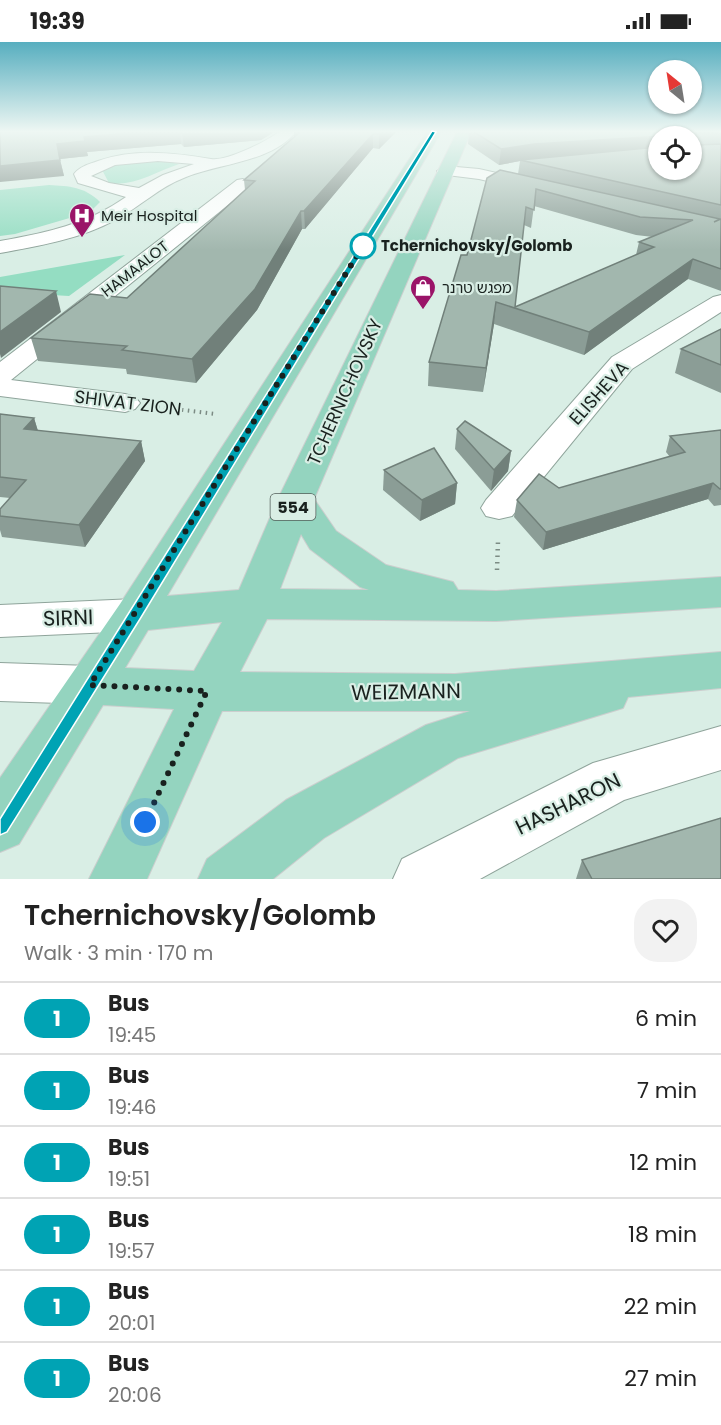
<!DOCTYPE html>
<html lang="en">
<head>
<meta charset="utf-8">
<style>
  body { margin:0; font-family:Poppins,"Noto Sans Hebrew",sans-serif; background:#f2f2f2; color:#222; height:100vh; display:flex; flex-direction:column; font-size:22px; white-space:nowrap }
  * { box-sizing:border-box; margin:0 }
  p { font-size:20px; color:#767676 }
  .icon { flex:none; width:33px; height:33px; fill:none; stroke:currentColor; stroke-width:2; stroke-linecap:round; stroke-linejoin:round }
  .map { position:relative; height:837px; overflow:hidden }
  .panel { display:flex; flex-direction:column; background:#fff; flex:1 }
  .panel>* { flex:none }
  .badge { padding:0 12px; border-radius:20px; font-size:21px; line-height:39px }
  .needle { width:39px; rotate:330deg }
  .tools { position:absolute; left:648px; top:18px; display:grid; gap:12px }
  .tools a { display:grid; place-items:center; width:54px; height:54px; border-radius:50%; background:#fff; box-shadow:0 2px 4px #0004; font-size:30px }
  .you { position:absolute; width:30px; height:30px; margin:-15px; border:4px solid #fff; border-radius:50%; background:#1a73e8; box-shadow:0 0 0 9px #1a73e833 }
  .map>.badge { position:absolute; translate:-50% -50%; box-shadow:0 0 0 3px #fff }
  .round { display:grid; place-items:center; flex:none; width:63px; height:63px; border-radius:24px; background:#f2f2f2 }
  .summary { display:flex; align-items:center; justify-content:space-between; height:102px; padding:0 24px }
  h1 { font-size:28px; font-weight:600; line-height:45px }
  ul { padding:0; list-style:none }
  li { display:flex; align-items:center; gap:18px; height:72px; padding:0 24px; border-top:2px solid #e0e0e0 }
  li div { flex:1 }
  li b { display:block; font-size:22px }
  li em { font-style:normal }
  li .badge { min-width:66px; font-weight:700; text-align:center }
  .status { display:flex; justify-content:space-between; align-items:center; height:42px; padding:0 30px; background:#fff; direction:ltr }
  .status svg { height:16px; fill:currentColor }
  .map>svg:first-child { display:block }
  .green { fill:#94ddc2 }
  .lines { fill:none; stroke-linecap:round; stroke-linejoin:round }
  .minor-casing { stroke:#8fa49b; stroke-width:2 }
  .major-casing { stroke:#cccece; stroke-width:2 }
  .path-far1 { stroke:#7c8b84; stroke-width:4; stroke-dasharray:1.5 4.5; stroke-linecap:butt }
  .path { stroke:#7c8b84; stroke-width:4.5; stroke-dasharray:1.5 5; stroke-linecap:butt }
  .minor { fill:#fff; fill-rule:evenodd }
  .major { fill:#94d4bf; fill-rule:evenodd }
  .wall { fill:#8b9d96; fill-rule:evenodd }
  .shaded-wall { fill:#71807a }
  .building { fill:#a2b7ae; stroke:#71807a; stroke-width:1.5; fill-rule:evenodd }
  .line { fill:#00a3b4; stroke:#fff; stroke-width:1.5 }
  .walk { stroke:#19211e; stroke-width:6; stroke-dasharray:0 10.8 }
  .stop-dot { fill:#fff; stroke:#00a3b4; stroke-width:3 }
  .labels { text-anchor:middle; stroke-width:4.5; stroke-linejoin:round; paint-order:stroke }
  .far-poi-label { font-size:15px; fill:#19211e; stroke:#d9eee5; text-anchor:start }
  .far-stop-label { font-size:15px; font-weight:bold; fill:#19211e; stroke:#d9eee5; text-anchor:start }
  .far-street-label { font-size:15px; fill:#19211e; stroke:#d9eee5 }
  .shield { fill:#d9eee5; stroke:#535e5a; stroke-width:1.5 }
  .shield-label { font-size:16px; font-weight:bold; fill:#19211e }
  .street-label { font-size:18px; fill:#19211e; stroke:#d9eee5 }
  .near-street-label { font-size:21px; fill:#19211e; stroke:#d9eee5 }
</style>
</head>
<body>
<div class="status"><b>19:39</b><svg viewBox="0 0 49 12"><path d="M0 12V9h3v3zM5 12V6h3v6zM10 12V3h3v9zM15 12V0h3v12zM26 1h20v11H26zM47 4h2v5h-2z"/></svg></div>
<div class="map">
<svg width="721" height="837" viewBox="0 0 721 837">
  <rect width="100%" height="100%" fill="#d9eee5"/>
  <g class="green">
    <path d="M161,119L179,122C155,130 134,145 109,141L101,126L115,122Z"/>
    <path d="M49,143C69,144 85,145 100,160L90,170L15,192L0,194V148Z"/>
    <path d="M125,213L69,254L0,250V235Z"/>
  </g>
  <g class="lines">
    <defs>
      <g id="minor">
        <path d="M279,90H296C269,121 221,121 186,135C159,145 140,165 115,178C80,197 39,204 0,211V199C45,191 88,182 126,155L78,141L74,132C79,125 89,122 98,119C136,106 174,111 211,117C226,120 267,99 279,90ZM158,119L194,122L163,133L139,146L109,141L91,134L115,123Z"/>
        <path d="M445,124L479,127L541,141L543,145L535,150L479,137L439,132L437,129Z"/>
        <path d="M243,137L251,142L249,146L11,338L125,352L135,355L140,361L135,367L125,370L0,354V320L237,138Z"/>
        <path d="M721,253V270L632,327L512,474L499,477L486,474L481,466L486,458L612,315L713,255Z"/>
        <path d="M135,557L150,562L156,573L150,584L135,589L0,595V563Z"/>
        <path d="M0,621L90,624L106,630L113,643L106,656L90,662L0,659Z"/>
        <path d="M721,684V728L624,758L480,837H393L402,817L593,721Z"/>
      </g>
      <path id="major" d="M427,90H441L167,554L239,548L278,457L457,90H471L314,457L336,489L386,523L453,540L458,548L496,549L721,535V565L496,579L267,577L240,630L455,632L721,610V646L628,655L623,666L458,716L324,796L273,837H198L207,817L286,758L426,683L470,669H222L147,837H89L174,667L103,663L19,802L0,810V736L120,562ZM301,492L310,507L360,545L369,548L280,547ZM222,580L194,629L125,626L148,588Z"/>
    </defs>
    <use href="#minor" class="minor-casing"/>
    <use href="#major" class="major-casing"/>
    <path class="path-far1" d="M158,365L216,372"/>
    <path class="path" d="M497,528L498,499"/>
    <use href="#minor" class="minor"/>
    <use href="#major" class="major"/>
  </g>
  <g class="wall">
    <path d="M0,90H274L261,98L184,105L181,102L87,110L88,114L60,117L64,134Z"/>
    <path d="M294,90H396L379,107L373,106L305,187H302L257,268L196,341L127,332L126,327L38,319L31,296L127,256L245,148L244,138L295,95H294Z"/>
    <path d="M469,90H721V249L688,237L584,313L494,282L483,350L428,344L429,320L467,213L518,132L520,119L499,123L468,102ZM658,94H692L658,128ZM534,164L636,193L653,195L639,200L636,213L515,265L524,183L531,186Z"/>
    <path d="M721,287V351L675,331L681,307Z"/>
    <path d="M0,372L34,376L38,389L141,399L145,419L85,505L2,495L0,488V467L10,456L0,455Z"/>
    <path d="M457,387L511,409L508,429L491,449L455,407Z"/>
    <path d="M721,388V463L714,464L708,457L543,508L514,475L517,458L670,415L666,410L670,394Z"/>
    <path d="M384,428L457,441L455,462L420,479L383,448Z"/>
    <path d="M582,818L721,837H576Z"/>
  </g>
  <g class="shaded-wall">
    <path d="M142,90H180L181,102L87,110L88,114L60,117L57,102L84,95Z"/>
    <path d="M274,90L261,98L184,105L182,91Z"/>
    <path d="M294,90H313V93L294,95Z"/>
    <path d="M381,90H396L379,107V92Z"/>
    <path d="M373,92V106L305,187L304,169Z"/>
    <path d="M658,94V108L520,118V119L499,123L501,107L534,102L663,94Z"/>
    <path d="M60,118L64,134L0,140V124Z"/>
    <path d="M301,169L302,187L257,268L196,341L192,317Z"/>
    <path d="M693,217L688,237L584,313L589,290Z"/>
    <path d="M56,249L61,270L1,316L0,312V290Z"/>
    <path d="M496,260L494,282L483,350L486,326Z"/>
    <path d="M34,376L40,396L24,387Z"/>
    <path d="M141,399L145,419L85,505L79,483Z"/>
    <path d="M511,409L508,429L491,449L494,428Z"/>
    <path d="M457,441L455,462L420,479L422,458Z"/>
    <path d="M713,441L708,457L543,508L546,490Z"/>
  </g>
  <g class="building">
    <path d="M0,90H142L84,95L85,99L57,102L60,118L0,124Z"/>
    <path d="M300,90H381L379,92H373L304,169H301L255,247L192,317L122,308L127,304L31,296L90,252L127,256L255,139L244,138Z"/>
    <path d="M474,90H716L695,91L693,101L696,103L721,102V163L520,118L658,105V128H692V94H663L534,102L501,107Z"/>
    <path d="M500,128L720,177L714,180L721,177V227L693,217L589,290L496,260L486,326L429,320L461,213H467L487,136ZM536,147L640,175L693,178L639,200L654,205L515,265L526,165L534,168Z"/>
    <path d="M0,244L56,249L0,290Z"/>
    <path d="M721,287V323L681,307Z"/>
    <path d="M0,372L34,376L24,387L141,399L79,483L0,474V467L26,438L0,435Z"/>
    <path d="M465,379L511,409L494,428L457,387Z"/>
    <path d="M721,388V447H720L713,441L546,490L517,458L539,432L559,446L685,410L670,394Z"/>
    <path d="M434,406L457,441L422,458L384,428Z"/>
    <path d="M721,776V837H592L582,818Z"/>
  </g>
  <linearGradient id="sky" x2="0" y2="1"><stop stop-color="#57aebf"/><stop offset="0.43" stop-color="#eef7f3"/><stop offset="1" stop-color="#eef7f3" stop-opacity="0"/></linearGradient>
  <rect width="721" height="208" fill="url(#sky)"/>
  <path class="line" d="M432,89L436,90L140,577L7,790L0,793V777L130,569Z"/>
  <g class="lines">
    <path class="walk" d="M145,780L207,649L90,643L363,204"/>
  </g>
  <defs>
    <symbol id="hospital-pin" viewBox="-11 -11 22 30"><path d="M0 17L-7.5 6A9.5 9.5 0 1 1 7.5 6Z" fill="#9a1468" stroke="#d9eee5"/><path d="M-5-5h3v3.5h4V-5h3V5h-3V1.5h-4V5h-3Z" fill="#fff"/></symbol>
    <symbol id="shop-pin" viewBox="-11 -11 22 30"><path d="M0 17L-7.5 6A9.5 9.5 0 1 1 7.5 6Z" fill="#9a1468" stroke="#d9eee5"/><path d="M-5-2.5h2.3a2.7 3.5 0 0 1 5.4 0H5L5.5 6h-11ZM-1.5-2.5h3a1.5 2.3 0 0 0-3 0Z" fill="#fff"/></symbol>
  </defs>
  <g fill-rule="evenodd">
    <use href="#hospital-pin" x="67" y="159" width="30" height="40"/>
    <use href="#shop-pin" x="408" y="231" width="30" height="40"/>
  </g>
  <circle class="stop-dot" cx="363" cy="204" r="12"/>
  <g class="labels">
    <g class="far-poi-label">
      <text x="101" y="179">Meir Hospital</text>
      <text x="442" y="251">מפגש טרנר</text>
    </g>
    <g class="far-stop-label">
      <text x="381" y="209">Tchernichovsky/Golomb</text>
    </g>
    <g class="far-street-label">
      <text transform="translate(135 227) rotate(-38)" y="5">HAMAALOT</text>
    </g>
    <rect class="shield" x="270.5" y="452" width="45" height="26" rx="4.5"/>
    <g class="shield-label">
      <text x="293" y="471">554</text>
    </g>
    <g class="street-label">
      <text transform="translate(345 350) rotate(-66)" y="6">TCHERNICHOVSKY</text>
      <text transform="translate(599 351) rotate(-48)" y="6">ELISHEVA</text>
      <text transform="translate(128 361) rotate(7)" y="6">SHIVAT ZION</text>
    </g>
    <g class="near-street-label">
      <text transform="translate(68 576) rotate(-2)" y="7">SIRNI</text>
      <text transform="translate(406 650) rotate(-1)" y="7">WEIZMANN</text>
      <text transform="translate(568 762) rotate(-26)" y="7">HASHARON</text>
    </g>
  </g>
</svg>
<div class="tools">
<a><svg class="needle" viewBox="-14 -14 28 28"><path d="M0-13l5 13h-10z" fill="#e53935"/><path d="M0 13l5-13h-10z" fill="#767676"/></svg></a>
<a><svg class="icon" aria-label="locate" viewBox="0 0 24 24"><circle cx="12" cy="12" r="6"/><path d="M12 2v4M12 18v4M2 12h4M18 12h4"/></svg></a>
</div>
<div class="you" style="left:145px;top:780px"></div>
</div>
<section class="panel">
<div class="summary"><div><h1>Tchernichovsky/Golomb</h1><p>Walk · 3 min · 170 m</p></div><a class="round"><svg class="icon" aria-label="heart" viewBox="0 0 24 24"><path d="M12 20l-8-8c-3-5 5-10 8-4 3-6 11-1 8 4z"/></svg></a></div>
<ul>
<li><span class="badge" style="background:#00a3b4;color:#fff">1</span><div><b>Bus</b><p>19:45</p></div><em>6 min</em></li>
<li><span class="badge" style="background:#00a3b4;color:#fff">1</span><div><b>Bus</b><p>19:46</p></div><em>7 min</em></li>
<li><span class="badge" style="background:#00a3b4;color:#fff">1</span><div><b>Bus</b><p>19:51</p></div><em>12 min</em></li>
<li><span class="badge" style="background:#00a3b4;color:#fff">1</span><div><b>Bus</b><p>19:57</p></div><em>18 min</em></li>
<li><span class="badge" style="background:#00a3b4;color:#fff">1</span><div><b>Bus</b><p>20:01</p></div><em>22 min</em></li>
<li><span class="badge" style="background:#00a3b4;color:#fff">1</span><div><b>Bus</b><p>20:06</p></div><em>27 min</em></li>
</ul>
</section>
</body>
</html>
